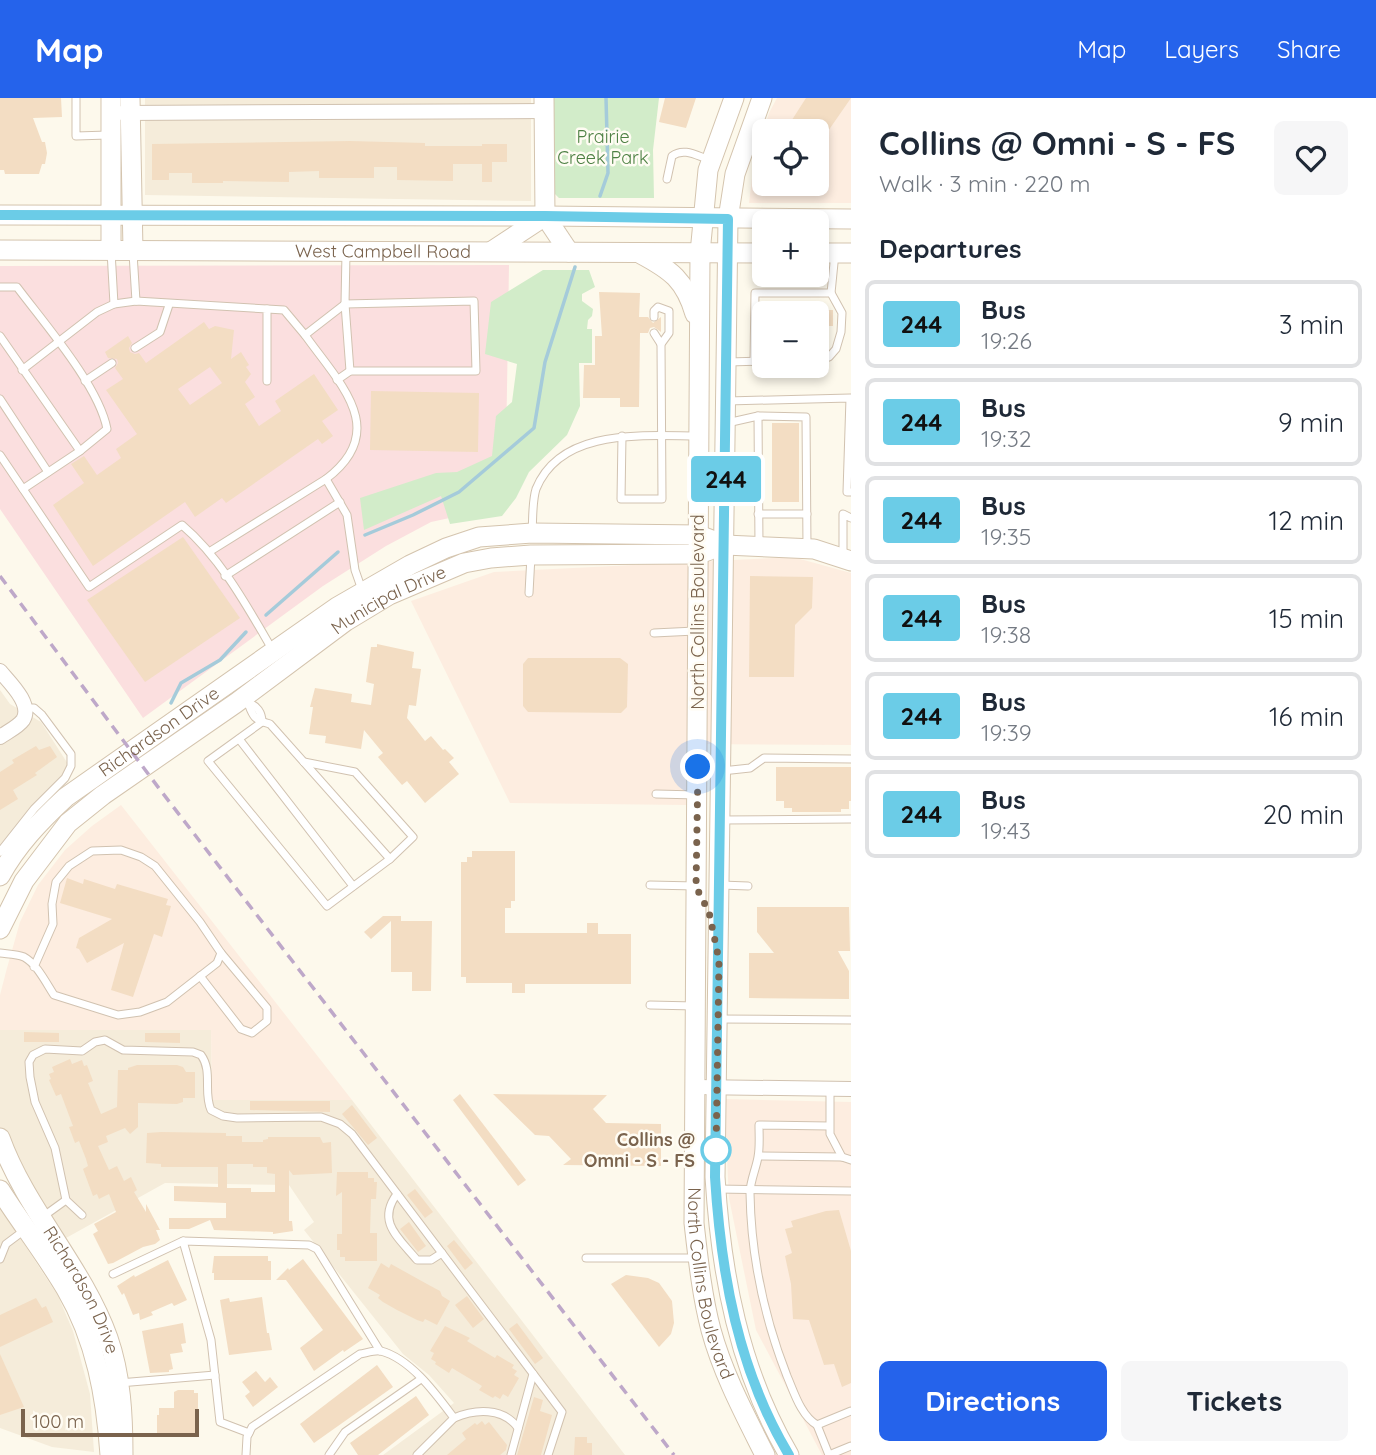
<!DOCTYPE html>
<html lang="en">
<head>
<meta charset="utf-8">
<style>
  body { margin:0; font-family:Quicksand,sans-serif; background:#f6f6f7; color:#1f2937; height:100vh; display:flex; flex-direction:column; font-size:26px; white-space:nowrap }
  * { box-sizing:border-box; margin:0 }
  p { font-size:23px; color:#747a83 }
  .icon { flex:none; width:38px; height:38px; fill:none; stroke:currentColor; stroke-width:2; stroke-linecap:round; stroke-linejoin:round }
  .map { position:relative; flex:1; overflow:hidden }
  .side { display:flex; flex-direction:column; background:#fff; width:525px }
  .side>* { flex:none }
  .badge { padding:0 14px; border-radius:5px; font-size:24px; line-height:46px }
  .fabs { position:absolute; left:752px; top:21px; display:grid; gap:14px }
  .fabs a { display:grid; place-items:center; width:77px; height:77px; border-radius:10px; background:#fff; box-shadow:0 4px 10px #0003; font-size:35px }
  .scale { position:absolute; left:21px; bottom:18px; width:178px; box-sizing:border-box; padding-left:7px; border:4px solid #7a634d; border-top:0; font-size:19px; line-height:24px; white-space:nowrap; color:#7a634d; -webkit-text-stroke:5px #fffcf3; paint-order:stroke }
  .you { position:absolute; width:35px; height:35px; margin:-18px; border:5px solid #fff; border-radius:50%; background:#1a73e8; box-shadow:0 0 0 10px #1a73e833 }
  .map>.badge { position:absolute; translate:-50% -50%; box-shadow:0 0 0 4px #fff }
  h2 { padding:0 28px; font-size:26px; line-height:63px }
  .round { display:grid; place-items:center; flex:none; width:74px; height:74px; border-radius:10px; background:#f6f6f7 }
  .head { display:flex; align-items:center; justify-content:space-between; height:119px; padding:0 28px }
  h1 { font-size:33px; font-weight:700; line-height:52px }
  .action { display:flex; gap:14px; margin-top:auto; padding:14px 28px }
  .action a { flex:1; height:80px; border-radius:10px; background:#2563eb; color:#fff; font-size:28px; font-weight:700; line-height:80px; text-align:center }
  .action a+a { background:#f6f6f7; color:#1f2937 }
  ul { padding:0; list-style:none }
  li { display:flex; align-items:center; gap:21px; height:88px; margin:0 14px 10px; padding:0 14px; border:4px solid #e0e1e3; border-radius:10px }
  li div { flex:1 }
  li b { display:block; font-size:26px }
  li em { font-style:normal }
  li .badge { min-width:77px; font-weight:700; text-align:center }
  header { display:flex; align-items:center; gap:42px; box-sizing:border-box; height:98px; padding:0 35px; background:#2563eb; color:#fff }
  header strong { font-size:33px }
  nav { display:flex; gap:38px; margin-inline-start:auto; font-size:24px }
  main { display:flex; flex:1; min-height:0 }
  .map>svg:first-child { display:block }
  .residential { fill:#f5ecda }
  .commercial { fill:#fdede0; fill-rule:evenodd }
  .medical { fill:#fbdfdf }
  .green { fill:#d2ecc9 }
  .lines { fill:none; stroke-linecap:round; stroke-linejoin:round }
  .stream { stroke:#a5cbda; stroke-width:3.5 }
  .building { fill:#f3ddc3; fill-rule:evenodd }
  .lane-casing { stroke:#d1c2b0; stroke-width:9 }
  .street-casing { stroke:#d1c2b0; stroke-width:16 }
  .secondary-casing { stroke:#d4c4ae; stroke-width:21 }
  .lane { stroke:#fff; stroke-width:7 }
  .street { stroke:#fff; stroke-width:14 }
  .secondary { stroke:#fff; stroke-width:19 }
  .rail { stroke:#bea8c9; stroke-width:3.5; stroke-dasharray:10 7; stroke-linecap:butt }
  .line-casing { stroke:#fff; stroke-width:16 }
  .line { stroke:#6bcce7; stroke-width:10 }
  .walk { stroke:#7a634d; stroke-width:7; stroke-dasharray:0 12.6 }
  .stop-dot { fill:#fff; stroke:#6bcce7; stroke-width:3.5 }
  .labels { text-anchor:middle; stroke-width:5; stroke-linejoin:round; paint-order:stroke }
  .park-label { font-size:18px; fill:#4d8043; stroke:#fffcf3 }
  .street-label { font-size:18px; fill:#7a634d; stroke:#fffcf3 }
  .stop-label { font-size:18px; font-weight:bold; fill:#7a634d; stroke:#fffcf3; text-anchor:end }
</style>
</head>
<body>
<header>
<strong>Map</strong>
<nav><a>Map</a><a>Layers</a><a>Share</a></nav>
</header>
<main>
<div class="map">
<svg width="851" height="1357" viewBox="0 0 851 1357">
  <rect width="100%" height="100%" fill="#fdf9ec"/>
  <g class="residential">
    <path d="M145,0H531V103L145,97Z"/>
    <path d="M0,592L10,606L41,624L68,666L61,679L0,750Z"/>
    <path d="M0,932H211L212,1002H352L625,1357H383L454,1305L429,1277L403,1256L304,1132L314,1124L289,1087L165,1085L57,1145L0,1040Z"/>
    <path d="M0,1109L58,1198L73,1233L90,1296L94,1354L52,1349L0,1330Z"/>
  </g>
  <g class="commercial">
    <path d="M777,0H851V105H749L754,64L769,15ZM765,33H817V86H765Z"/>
    <path d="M793,459L851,475V647L686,646V707L510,705L411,503L494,474Z"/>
    <path d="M121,707L352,1002H212L211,932H0V897L7,870L20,824L38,787L65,752L92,728Z"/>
    <path d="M724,1001L851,1004V1357H822L756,1232L729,1100Z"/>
  </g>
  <path class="medical" d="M509,167L505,413H482L431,424L386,448L323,488L143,620L0,411V168Z"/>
  <g class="green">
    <path d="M552,0H659L653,52L654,100H559L552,93Z"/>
    <path d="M543,172H589L595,189L582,196V203L593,211L592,218L588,222L587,231H592V265H579L580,308L567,337L529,374L516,400L502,418L450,426L441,398L364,432L360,400L436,375L457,374L492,358L496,318L512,304L517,266L485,256L491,204Z"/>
  </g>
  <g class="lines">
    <g class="stream">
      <path d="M600,98L608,75L606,0"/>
      <path d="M365,437L413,417L459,394L534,330L545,264L575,169"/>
      <path d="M266,517L338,454"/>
      <path d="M171,605L181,585L220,562L246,534"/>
    </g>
  </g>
  <g class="building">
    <path d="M0,0H61L62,19L33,20L42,44H45L47,55L45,66H42L39,76H5L4,72H0Z"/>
    <path d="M665,0H696L686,30L659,24Z"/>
    <path d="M806,0H851L817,49V33H793L790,25Z"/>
    <path d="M350,43L425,45V48H482V46H507V64H492V84H482V66H453V83L397,82V69H374V80H319V73L289,74V84L223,83V85H192V75H169V82H152V46Z"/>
    <path d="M599,194L640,195L639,219H648L653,225L661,219V234L654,229L650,230L648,235H640L639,309H620V300H583L584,267H595V238H602Z"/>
    <rect x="769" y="206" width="47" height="9"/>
    <rect x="817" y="212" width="16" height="16"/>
    <path d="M204,224L209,231L215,228L234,232L231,261L241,254L249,267L246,269L251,276L245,284L255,299L245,306L259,328L281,313L275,303L314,276L338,312L322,323L333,338L322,346L318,341L226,405L222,400L195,419L185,404L93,468L53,407L84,385L71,366L84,358L97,377L121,360L116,351L137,336L106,292L123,281L115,270L118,265L117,261L108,260L105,254L128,238L132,245L129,250L130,254L135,256L139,255L146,265ZM210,269L222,285L190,307L178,291Z"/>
    <path d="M371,293L479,295L478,354L370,352Z"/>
    <rect x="772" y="325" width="27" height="79"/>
    <path d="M183,439L240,520L145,584L87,502Z"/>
    <path d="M750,478L813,479L812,510L795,527L794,579H749Z"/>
    <path d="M377,546L414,554L412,570L421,571L416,608L409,607L407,620L425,643L431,638L443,652L445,651L454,660L449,664L459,676L425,705L407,683L402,687L378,659L383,655L364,632L361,651L325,645L326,638L309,636L313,609H310L315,590L352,596L351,604L371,607L374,586L366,584L371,549H377Z"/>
    <path d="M528,560H620L628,566L627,609L621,615L528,614L523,608V566Z"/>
    <path d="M36,648L39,652L50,648L57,659L35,675L37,677L13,692L18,701L0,712V674L14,665L12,662Z"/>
    <path d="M776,669H851V703H849V711H841V714H792V710H784V703H776Z"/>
    <path d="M472,753H515V803H511V810H505V835H587V825H598V836H631V886H525V895H512V885H466V879H461V764H467V759H472Z"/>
    <path d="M67,780L83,786L84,781L115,791L117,786L168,801L166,807L171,808L162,839L154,836L133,899L111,892L124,845L87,865L79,851L76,850L79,840L112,821L60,805Z"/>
    <path d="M757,809H849L850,853H838L849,873V901L749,900V855H774L757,834Z"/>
    <path d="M383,818H401V823H432L431,893H412V874H391V823L371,841L364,834Z"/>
    <path d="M24,934L59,935V944H24Z"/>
    <path d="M145,935H180V945L145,944Z"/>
    <path d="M70,961L72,966L82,962L84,968L87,967L93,983L88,985L101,1016L117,1009L118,972H128V970L137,967H177L183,969L186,974H195V1000H183V1004L177,1006L138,1005V1029L130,1036L125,1030L106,1038L108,1044L98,1048L109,1072L117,1068L124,1083L131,1079L137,1092L134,1094L146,1114V1106L160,1132H156L160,1142L155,1146L143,1149L113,1165L108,1166L93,1136L98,1133L94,1126L116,1114L109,1096L99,1101L97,1096L93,1098L83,1071L88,1068L86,1061L79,1043L75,1045L69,1029L73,1028L61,996L56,998L49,982L51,981L49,976L54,974L52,969Z"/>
    <path d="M460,996L526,1082L518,1088L453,1002Z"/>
    <path d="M493,996L607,997L593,1011L606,1025L661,1026V1068L563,1067L571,1061L549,1038L535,1037Z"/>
    <path d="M250,1003H330V1014L250,1012Z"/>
    <path d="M352,1007L377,1040L368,1047L342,1016Z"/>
    <path d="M161,1034L226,1035V1038H242V1044H263V1042L268,1041V1039H320L323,1045L331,1044L332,1075L293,1077L289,1072V1123H292L293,1133L273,1136V1134L214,1132L210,1122L189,1131H169V1120H226V1105L174,1103V1088L218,1089V1069H161V1066L146,1065L147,1035ZM227,1066H253V1069H267V1075L275,1076V1094H251V1090H227Z"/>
    <path d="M337,1074H368V1080H374V1084H377L376,1101H371L370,1135H377V1163H345V1159H340V1152H337V1136H342V1094L336,1098Z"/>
    <path d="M415,1091L433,1114L425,1120L407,1097Z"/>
    <path d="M839,1112L851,1153V1285L842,1289L834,1266L824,1267L809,1222L793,1221L791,1186L785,1158L792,1155L785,1131L793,1129L791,1123L826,1113Z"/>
    <path d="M409,1124L426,1148L418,1154L400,1131Z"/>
    <path d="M454,1142L473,1165L465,1172L447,1148Z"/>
    <path d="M214,1158H268V1163H271V1182H214V1175H212Z"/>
    <path d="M303,1161L363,1241L344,1254L343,1252L314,1273L300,1250L323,1232L286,1182H276L288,1170L289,1172Z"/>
    <path d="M168,1162L187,1202L174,1208L172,1205L151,1214L153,1217L140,1222L139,1215L133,1217L124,1195L122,1197L117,1188L134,1177L135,1179Z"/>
    <path d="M381,1165L389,1170L391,1166L427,1186L440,1193L442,1198L450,1203L437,1227L425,1221L423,1224L417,1222L397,1212L383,1204L378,1200L380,1197L368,1190Z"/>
    <path d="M626,1177L648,1180L659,1185L672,1203L674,1225L671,1236L659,1249L611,1186Z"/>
    <path d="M467,1198L484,1221L473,1230L455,1207Z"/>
    <path d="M262,1199L267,1235H269L272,1252L229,1257L220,1202L229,1200L230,1204Z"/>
    <path d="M36,1200L42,1210L46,1208L53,1224L0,1249V1217Z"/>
    <path d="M183,1225L186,1245L181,1246L183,1254L170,1256L173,1271L169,1272V1274L150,1275L142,1233Z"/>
    <path d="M517,1225L543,1260L535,1266L509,1231Z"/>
    <path d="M445,1228L470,1240L467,1243L495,1260L497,1257L514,1267L512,1270L517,1273L514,1277L519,1280L508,1299L503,1296L500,1301L495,1298L493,1300L479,1292L482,1288L452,1270L449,1275L435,1266L436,1264L431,1261L434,1255L430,1253Z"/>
    <path d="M0,1256L24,1309L0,1317Z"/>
    <path d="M377,1267L393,1289L314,1345L300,1326Z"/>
    <path d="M256,1273L265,1284L270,1279L278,1289L253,1309L245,1298L250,1294L242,1284Z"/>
    <path d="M178,1292H194V1295H198V1337H157V1317H159V1310H174V1294Z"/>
    <path d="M416,1298L429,1317L378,1357H358L350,1345Z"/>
    <path d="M534,1299L543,1302L540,1313L552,1317L541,1357H517Z"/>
    <path d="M482,1323L485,1327L489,1324L507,1347L506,1352L500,1357H447L466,1341L462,1335L475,1325L477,1327Z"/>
    <path d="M575,1339H587V1345H592V1357H574Z"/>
  </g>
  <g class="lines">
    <defs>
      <g id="lane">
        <path d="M76,0V38L108,37"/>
        <path d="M667,81L672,58C684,49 697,58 710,62"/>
        <path d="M111,153L114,206"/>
        <path d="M133,155L136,203"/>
        <path d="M0,189H17C44,225 99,288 107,331L80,353L23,391L0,357"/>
        <path d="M831,195L835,155"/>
        <path d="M345,206L350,273"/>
        <path d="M267,211L284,212L305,237L345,206"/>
        <path d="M654,235L661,246"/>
        <path d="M0,238L80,353"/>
        <path d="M135,250L160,234L169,207"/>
        <path d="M728,264L765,263"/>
        <path d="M754,264L755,195H831L842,215L841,234L836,251L829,259L817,263"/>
        <path d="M22,272L97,214L114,206L136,203L267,211V283"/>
        <path d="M337,282L350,273H476L474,203L345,206L346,155"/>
        <path d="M85,283L112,265"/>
        <path d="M0,301L48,374"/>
        <path d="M727,303L850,300L847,394H851"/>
        <path d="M727,325L758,318"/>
        <path d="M622,338L621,401H662L661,246L669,235V213L658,209L654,213V219"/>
        <path d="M326,381L347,417L355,472L362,492"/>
        <path d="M23,391L89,489L182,427C220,459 247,508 272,551"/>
        <path d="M758,416H807"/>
        <path d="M532,434C533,421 532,404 536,391C561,329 645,338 699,338"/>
        <path d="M759,447L758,318L806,319L807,449"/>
        <path d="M209,454L326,381C391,332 339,285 305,237"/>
        <path d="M843,459V416L851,420"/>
        <path d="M225,478L340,404"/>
        <path d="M529,495L531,458"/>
        <path d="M654,535L695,533"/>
        <path d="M246,600C253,617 251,621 270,626L390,761L327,808L208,663L262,624"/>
        <path d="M248,605C257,607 262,615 262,624"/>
        <path d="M239,641L353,788"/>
        <path d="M304,664L355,674L413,739L390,761"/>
        <path d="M722,673L750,670L764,660L851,661"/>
        <path d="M656,696L697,697"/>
        <path d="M722,722L851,721"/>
        <path d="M0,754L34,711L65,680L71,668V656L42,617L34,610H25"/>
        <path d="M650,787L696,788"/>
        <path d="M721,787L748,788"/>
        <path d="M0,855C7,856 17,856 24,859C37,866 46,885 54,897L118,917L140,914L167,904L217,865L221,855L200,824L155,768L141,759L121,752L92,753L69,768L56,784L52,806L53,826L34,869"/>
        <path d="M200,878L241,931L252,935L267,923V910L221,855"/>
        <path d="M650,907L695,908"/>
        <path d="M718,921L851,922"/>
        <path d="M830,991V1036L842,1059L851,1062"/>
        <path d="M829,1028L759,1027C759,1037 760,1049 758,1059C756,1071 750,1083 750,1095C751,1158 764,1219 787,1278C794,1294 801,1318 817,1327L851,1313"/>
        <path d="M759,1058L842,1059"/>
        <path d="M717,1091L851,1093"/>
        <path d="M397,1096C376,1124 399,1140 417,1162H431L442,1155"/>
        <path d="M82,1117L66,1102L55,1050L35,1004L30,979L29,964L33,957L45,951L82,953L95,944L105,942L123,952L193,954L201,957C213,973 203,994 211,1012L223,1018L237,1020L321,1019L340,1026L352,1036L562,1314L548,1357"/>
        <path d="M41,1120L66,1102"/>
        <path d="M586,1160H697"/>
        <path d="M0,1161L6,1146L26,1131"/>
        <path d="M113,1176L183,1143"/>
        <path d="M119,1285L215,1277"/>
        <path d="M454,1320C475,1311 503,1309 518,1330"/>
        <path d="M817,1327L829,1357L851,1348"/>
        <path d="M249,1335L220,1324L211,1242L183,1143L309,1147L317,1151L380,1253"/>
        <path d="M246,1357L247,1339L252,1329L360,1256C366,1255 375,1252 381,1253C411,1261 436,1296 454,1320L417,1357"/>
        <path d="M329,1357L345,1334L421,1281"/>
        <path d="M511,1357L533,1276"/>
      </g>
      <g id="street">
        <path d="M122,15L544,13"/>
        <path d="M0,573C9,584 33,606 23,622C18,629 7,634 0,639"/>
        <path d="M695,989L851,991"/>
      </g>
      <g id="secondary">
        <path d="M111,0V152"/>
        <path d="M130,0L133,152"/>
        <path d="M544,0L545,118"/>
        <path id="s1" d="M734,0L708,72L700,155L694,1125C698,1160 702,1198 711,1232C723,1276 745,1317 765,1357"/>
        <path d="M762,0L735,76L728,121L715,1079C721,1176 739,1272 789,1357"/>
        <path d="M0,117L545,118L851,121"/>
        <path d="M545,118L569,154"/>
        <path id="s2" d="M0,152L765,155"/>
        <path d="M492,153L545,118"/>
        <path d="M817,155H851"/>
        <path d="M641,156C671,172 685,182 695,216"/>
        <path id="s3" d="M0,778C17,747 40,723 66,699L337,509L410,467L446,450L479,439L532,435L699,437L725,447L814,451L851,463"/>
        <path id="s4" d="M0,831L24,783L68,725L103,697L236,605L346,523L389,497L464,465L491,460L531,457L699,456L710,452"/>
        <path id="s5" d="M0,1040C26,1112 82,1168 108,1240C121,1277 123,1318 123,1357"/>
        <path d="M0,1092C21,1125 46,1157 66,1191C96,1242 106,1299 110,1357"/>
      </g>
    </defs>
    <use href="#lane" class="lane-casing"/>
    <use href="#street" class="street-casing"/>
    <use href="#secondary" class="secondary-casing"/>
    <use href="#lane" class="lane"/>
    <use href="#street" class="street"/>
    <use href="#secondary" class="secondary"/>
    <path class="rail" d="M0,478L161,693L674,1357"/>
  </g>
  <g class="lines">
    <defs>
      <path id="line" d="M0,117L545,118L728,121L715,1079C721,1176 738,1272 789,1357"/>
    </defs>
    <use href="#line" class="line-casing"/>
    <use href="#line" class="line"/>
    <path class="walk" d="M698,669L696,789L709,814L719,862L716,1056V1052"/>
  </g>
  <circle class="stop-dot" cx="716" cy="1052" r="14"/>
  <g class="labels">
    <g class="park-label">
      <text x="603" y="45">Prairie<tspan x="603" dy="21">Creek Park</tspan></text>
    </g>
    <g class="street-label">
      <text dy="6" stroke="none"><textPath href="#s2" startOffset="383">West Campbell Road</textPath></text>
      <text dy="6" stroke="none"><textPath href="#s4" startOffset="518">Municipal Drive</textPath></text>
      <text transform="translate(698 514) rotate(-90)" y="6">North Collins Boulevard</text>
      <text dy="6" stroke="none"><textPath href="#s3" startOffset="217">Richardson Drive</textPath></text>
      <text dy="6" stroke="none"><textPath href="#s1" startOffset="1192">North Collins Boulevard</textPath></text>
      <text dy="6" stroke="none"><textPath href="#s5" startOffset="173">Richardson Drive</textPath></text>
    </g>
    <g class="stop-label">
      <text x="695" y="1048">Collins @<tspan x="695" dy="21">Omni - S - FS</tspan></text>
    </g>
  </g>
</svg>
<div class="fabs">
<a><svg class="icon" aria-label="locate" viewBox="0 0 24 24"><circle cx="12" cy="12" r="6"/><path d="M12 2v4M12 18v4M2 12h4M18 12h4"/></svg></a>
<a>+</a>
<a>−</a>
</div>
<div class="scale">100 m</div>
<div class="you" style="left:698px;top:669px"></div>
<b class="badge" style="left:726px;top:381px;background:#6bcce7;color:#111">244</b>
</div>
<section class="side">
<div class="head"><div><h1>Collins @ Omni - S - FS</h1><p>Walk · 3 min · 220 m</p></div><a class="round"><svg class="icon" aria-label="heart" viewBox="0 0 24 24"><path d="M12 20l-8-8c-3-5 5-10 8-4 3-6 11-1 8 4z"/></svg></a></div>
<h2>Departures</h2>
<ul>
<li><span class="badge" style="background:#6bcce7;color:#111">244</span><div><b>Bus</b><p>19:26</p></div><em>3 min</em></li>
<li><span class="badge" style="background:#6bcce7;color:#111">244</span><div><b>Bus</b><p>19:32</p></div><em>9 min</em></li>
<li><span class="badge" style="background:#6bcce7;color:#111">244</span><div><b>Bus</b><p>19:35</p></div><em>12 min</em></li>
<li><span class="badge" style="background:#6bcce7;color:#111">244</span><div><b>Bus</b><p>19:38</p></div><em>15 min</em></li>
<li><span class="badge" style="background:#6bcce7;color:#111">244</span><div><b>Bus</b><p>19:39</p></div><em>16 min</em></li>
<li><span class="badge" style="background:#6bcce7;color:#111">244</span><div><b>Bus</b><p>19:43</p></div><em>20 min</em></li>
</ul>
<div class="action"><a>Directions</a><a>Tickets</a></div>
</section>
</main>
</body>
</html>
